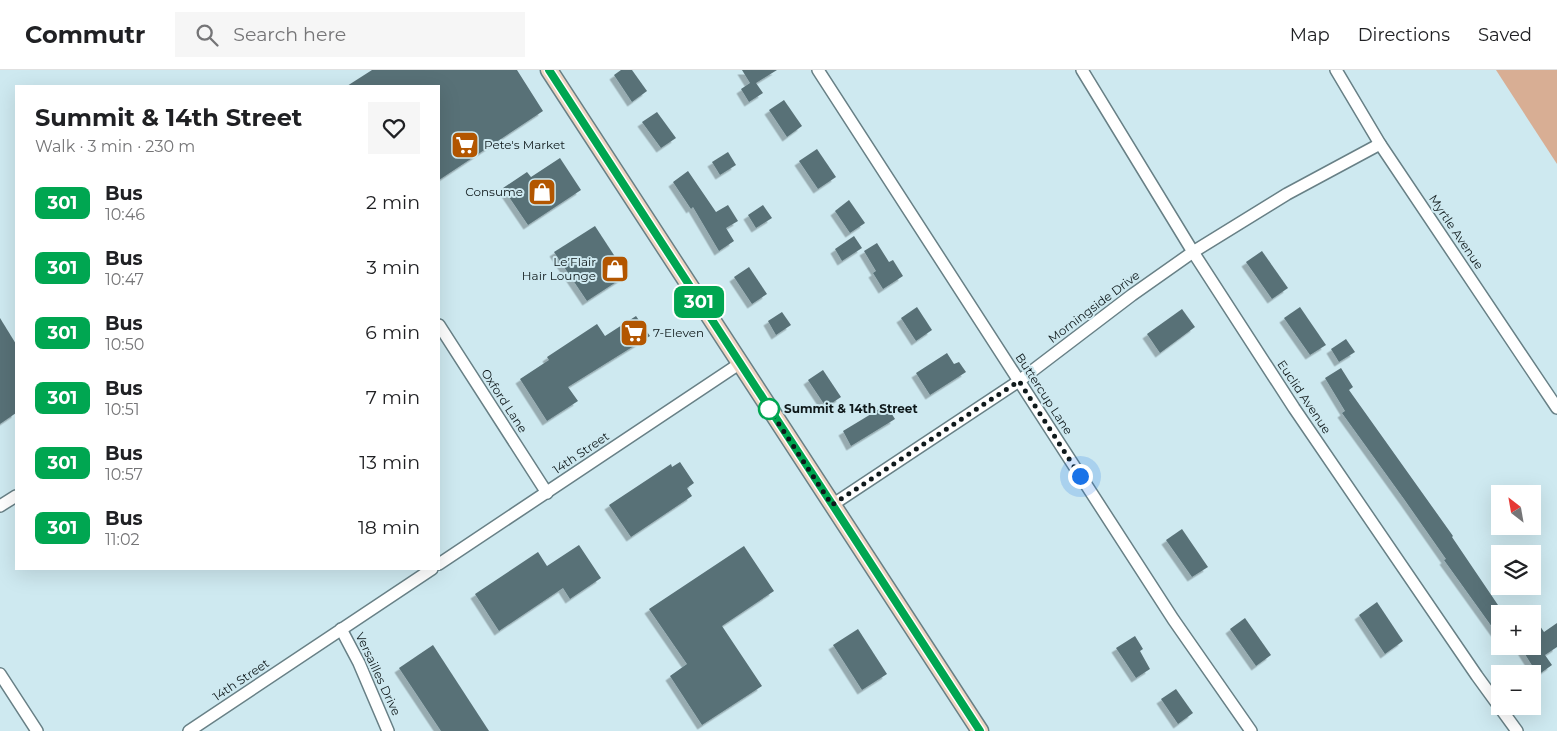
<!DOCTYPE html>
<html lang="en">
<head>
<meta charset="utf-8">
<style>
  body { margin:0; font-family:Montserrat,sans-serif; background:#f6f6f6; color:#202124; height:100vh; display:flex; flex-direction:column; font-size:19px; white-space:nowrap }
  * { box-sizing:border-box; margin:0 }
  p { font-size:16px; color:#757577 }
  .icon { flex:none; width:28px; height:28px; fill:none; stroke:currentColor; stroke-width:2; stroke-linecap:round; stroke-linejoin:round }
  .map { position:relative; flex:1; overflow:hidden }
  .sheet { position:absolute; left:15px; top:15px; width:425px; height:485px; display:flex; flex-direction:column; background:#fff; border-radius:0px; box-shadow:0 5px 20px #0002 }
  .sheet>* { flex:none }
  .badge { padding:0 10px; border-radius:8px; font-size:18px; line-height:32px }
  .needle { width:32px; rotate:329deg }
  .fabs { position:absolute; left:1491px; top:415px; display:grid; gap:10px }
  .fabs a { display:grid; place-items:center; width:50px; height:50px; border-radius:0px; background:#fff; box-shadow:0 5px 20px #0002; font-size:25px }
  .you { position:absolute; width:25px; height:25px; margin:-12px; border:4px solid #fff; border-radius:50%; background:#1a73e8; box-shadow:0 0 0 8px #1a73e833 }
  .map>.badge { position:absolute; translate:-50% -50%; box-shadow:0 0 0 2px #fff }
  .round { display:grid; place-items:center; flex:none; width:52px; height:52px; border-radius:0px; background:#f6f6f6 }
  .overview { display:flex; align-items:center; justify-content:space-between; height:85px; padding:0 20px }
  h1 { font-size:24px; font-weight:700; line-height:38px }
  ul { padding:0; list-style:none }
  li { display:flex; align-items:center; gap:15px; height:65px; padding:0 20px }
  li div { flex:1 }
  li b { display:block; font-size:19px }
  li em { font-style:normal }
  li .badge { min-width:55px; font-weight:700; text-align:center }
  header { display:flex; align-items:center; gap:30px; box-sizing:border-box; height:70px; padding:0 25px; background:#fff; border-bottom:1px solid #e0e0e0 }
  header strong { font-size:24px }
  nav { display:flex; gap:28px; margin-inline-start:auto; font-size:18px }
  .search { width:350px; height:45px; background:#f6f6f6; display:flex; align-items:center; gap:12px; box-sizing:border-box; padding:0 18px; border-radius:0px; color:#757577; font-size:19px }
  .map>svg:first-child { display:block }
  .green { fill:#d8ae94 }
  .building { fill:#597177; filter:url(#shadow) }
  .lines { fill:none; stroke-linecap:round; stroke-linejoin:round }
  .street-casing { stroke:#688086; stroke-width:14 }
  .secondary-casing { stroke:#688086; stroke-width:19 }
  .street { stroke:#fff; stroke-width:11 }
  .secondary { stroke:#f0d4c1; stroke-width:16 }
  .line-casing { stroke:#fff; stroke-width:11 }
  .line { stroke:#00a651; stroke-width:8 }
  .walk { stroke:#0f191b; stroke-width:5; stroke-dasharray:0 9 }
  .stop-dot { fill:#fff; stroke:#00a651; stroke-width:2.5 }
  .labels { text-anchor:middle; stroke-width:4; stroke-linejoin:round; paint-order:stroke }
  .poi-label { font-size:12px; fill:#0f191b; stroke:#cee9f0; text-anchor:start }
  .street-label { font-size:12px; fill:#0f191b; stroke:#cee9f0 }
  .stop-label { font-size:12px; font-weight:bold; fill:#0f191b; stroke:#cee9f0; text-anchor:start }
</style>
</head>
<body>
<header>
<strong>Commutr</strong>
<div class="search"><svg class="icon" aria-label="search" viewBox="0 0 24 24"><circle cx="10" cy="10" r="6"/><path d="M15 15l6 6"/></svg>Search here</div>
<nav><a>Map</a><a>Directions</a><a>Saved</a></nav>
</header>
<div class="map">
<svg width="1557" height="661" viewBox="0 0 1557 661">
  <defs>
    <filter id="shadow"><feDropShadow dx="-4.5" dy="4.5" stdDeviation="0" flood-color="#0004"/></filter>
  </defs>
  <rect width="100%" height="100%" fill="#cee9f0"/>
  <path class="green" d="M1496,0H1557V94Z"/>
  <g class="building">
    <path d="M372,0H517L543,41L439,110V16H347Z"/>
    <path d="M621,0H632L647,21L632,32L614,5Z"/>
    <path d="M742,0H777L756,13L763,23L749,32L741,19L750,13Z"/>
    <path d="M784,30L802,56L787,67L769,40Z"/>
    <path d="M657,42L676,68L661,78L642,52Z"/>
    <path d="M817,79L836,107L818,119L799,91Z"/>
    <path d="M728,82L736,95L720,105L712,92Z"/>
    <path d="M560,88L581,120L528,155L503,118L527,102L531,107Z"/>
    <path d="M688,101L716,142L728,135L738,151L726,158L734,171L719,181L693,137L691,139L673,112Z"/>
    <path d="M849,130L865,153L850,163L835,141Z"/>
    <path d="M763,135L772,148L756,158L748,145Z"/>
    <path d="M595,156L627,205L587,231L554,182Z"/>
    <path d="M854,166L862,178L842,191L835,179Z"/>
    <path d="M877,173L889,192L893,190L903,206L883,219L873,203L876,201L864,181Z"/>
    <path d="M1262,181L1288,218L1272,229L1246,192Z"/>
    <path d="M749,197L767,224L752,234L734,207Z"/>
    <path d="M917,237L932,260L916,271L901,248Z"/>
    <path d="M1300,237L1326,275L1310,285L1284,248Z"/>
    <path d="M1182,239L1195,257L1160,283L1147,264Z"/>
    <path d="M782,242L791,255L776,265L768,251Z"/>
    <path d="M636,246L650,266L568,317L578,331L547,351L520,309L549,290L547,287L597,254L605,266Z"/>
    <path d="M0,248L16,274V343L0,354Z"/>
    <path d="M1346,269L1355,282L1339,292L1331,279Z"/>
    <path d="M947,283L954,294L959,292L966,302L930,325L916,303Z"/>
    <path d="M1341,298L1353,317L1349,320L1453,466L1452,467L1500,538V568L1444,490L1446,489L1404,429L1342,343L1345,341L1325,308Z"/>
    <path d="M823,300L841,327L826,337L808,310Z"/>
    <path d="M886,335L895,349L851,376L843,361Z"/>
    <path d="M680,392L694,413L687,418L692,426L631,467L609,435L671,394L672,397Z"/>
    <path d="M1182,459L1208,497L1192,507L1166,470Z"/>
    <path d="M579,475L601,508L570,529L563,518L499,561L475,524L538,482L547,496Z"/>
    <path d="M744,476L774,521L722,556L762,616L702,655L670,606L687,594L649,539Z"/>
    <path d="M1377,532L1403,571L1385,584L1359,545Z"/>
    <path d="M1532,544L1544,562L1557,553V577L1545,585L1552,595L1538,605L1520,576H1532Z"/>
    <path d="M1245,548L1271,585L1256,596L1230,559Z"/>
    <path d="M858,559L887,604L862,620L833,575Z"/>
    <path d="M1135,566L1143,579L1140,581L1150,599L1136,608L1116,578Z"/>
    <path d="M433,575L489,661H441L399,598Z"/>
    <path d="M1176,619L1193,643L1178,654L1161,629Z"/>
  </g>
  <g class="lines">
    <defs>
      <g id="street">
        <path d="M818,0L1173,549L1251,661"/>
        <path d="M1082,0L1193,182L1294,338L1477,606L1517,661"/>
        <path d="M1336,0L1380,74L1557,338"/>
        <path d="M439,255L547,423"/>
        <path d="M832,435L1019,311L1132,225L1193,182L1287,124L1380,74"/>
        <path d="M0,436L16,426"/>
        <path d="M439,494L739,294"/>
        <path d="M341,559L359,593L388,661"/>
        <path d="M0,604L37,661"/>
        <path d="M189,661L432,499"/>
      </g>
      <path id="secondary" d="M549,0L980,661"/>
    </defs>
    <use href="#street" class="street-casing"/>
    <use href="#secondary" class="secondary-casing"/>
    <use href="#street" class="street"/>
    <use href="#secondary" class="secondary"/>
  </g>
  <g class="lines">
    <defs>
      <path id="line" d="M549,0L980,661"/>
    </defs>
    <use href="#line" class="line-casing"/>
    <use href="#line" class="line"/>
    <path class="walk" d="M769,339L832,435L1019,311L1080,406"/>
  </g>
  <defs>
    <symbol id="supermarket-square" viewBox="-11 -11 22 22"><rect x="-9" y="-9" width="18" height="18" rx="4" fill="#b35600" stroke="#cee9f0"/><path d="M-6-5.5h2.5l.6 2H6L4.5 2H-2.5L-4.4-4H-6ZM-1.5 3.2a1.3 1.3 0 1 0 .1 0ZM3 3.2a1.3 1.3 0 1 0 .1 0Z" fill="#fff"/></symbol>
    <symbol id="shop-square" viewBox="-11 -11 22 22"><rect x="-9" y="-9" width="18" height="18" rx="4" fill="#b35600" stroke="#cee9f0"/><path d="M-5-2.5h2.3a2.7 3.5 0 0 1 5.4 0H5L5.5 6h-11ZM-1.5-2.5h3a1.5 2.3 0 0 0-3 0Z" fill="#fff"/></symbol>
  </defs>
  <g fill-rule="evenodd">
    <use href="#supermarket-square" x="449" y="59" width="32" height="32"/>
    <use href="#shop-square" x="526" y="106" width="32" height="32"/>
    <use href="#shop-square" x="599" y="183" width="32" height="32"/>
    <use href="#supermarket-square" x="618" y="247" width="32" height="32"/>
  </g>
  <circle class="stop-dot" cx="769" cy="339" r="10"/>
  <g class="labels">
    <g class="poi-label">
      <text x="484" y="79">Pete's Market</text>
      <text x="523" y="126" text-anchor="end">Consume</text>
      <text x="596" y="196" text-anchor="end">Le’Flair<tspan x="596" dy="14">Hair Lounge</tspan></text>
      <text x="653" y="267">7-Eleven</text>
    </g>
    <g class="street-label">
      <text transform="translate(1456 162) rotate(56)" y="4">Myrtle Avenue</text>
      <text transform="translate(1094 237) rotate(-37)" y="4">Morningside Drive</text>
      <text transform="translate(1044 324) rotate(57)" y="4">Buttercup Lane</text>
      <text transform="translate(1304 327) rotate(56)" y="4">Euclid Avenue</text>
      <text transform="translate(504 331) rotate(57)" y="4">Oxford Lane</text>
      <text transform="translate(581 383) rotate(-34)" y="4">14th Street</text>
      <text transform="translate(378 604) rotate(65)" y="4">Versailles Drive</text>
      <text transform="translate(241 610) rotate(-34)" y="4">14th Street</text>
    </g>
    <g class="stop-label">
      <text x="784" y="343">Summit &amp; 14th Street</text>
    </g>
  </g>
</svg>
<div class="fabs">
<a><svg class="needle" viewBox="-14 -14 28 28"><path d="M0-13l5 13h-10z" fill="#e53935"/><path d="M0 13l5-13h-10z" fill="#757577"/></svg></a>
<a><svg class="icon" aria-label="layers" viewBox="0 0 24 24"><path d="M12 4l9 5-9 5-9-5zM3 14l9 5 9-5"/></svg></a>
<a>+</a>
<a>−</a>
</div>
<div class="you" style="left:1080px;top:406px"></div>
<b class="badge" style="left:699px;top:232px;background:#00a651;color:#fff">301</b>
<section class="sheet">
<div class="overview"><div><h1>Summit &amp; 14th Street</h1><p>Walk · 3 min · 230 m</p></div><a class="round"><svg class="icon" aria-label="heart" viewBox="0 0 24 24"><path d="M12 20l-8-8c-3-5 5-10 8-4 3-6 11-1 8 4z"/></svg></a></div>
<ul>
<li><span class="badge" style="background:#00a651;color:#fff">301</span><div><b>Bus</b><p>10:46</p></div><em>2 min</em></li>
<li><span class="badge" style="background:#00a651;color:#fff">301</span><div><b>Bus</b><p>10:47</p></div><em>3 min</em></li>
<li><span class="badge" style="background:#00a651;color:#fff">301</span><div><b>Bus</b><p>10:50</p></div><em>6 min</em></li>
<li><span class="badge" style="background:#00a651;color:#fff">301</span><div><b>Bus</b><p>10:51</p></div><em>7 min</em></li>
<li><span class="badge" style="background:#00a651;color:#fff">301</span><div><b>Bus</b><p>10:57</p></div><em>13 min</em></li>
<li><span class="badge" style="background:#00a651;color:#fff">301</span><div><b>Bus</b><p>11:02</p></div><em>18 min</em></li>
</ul>
</section>
</div>
</body>
</html>
